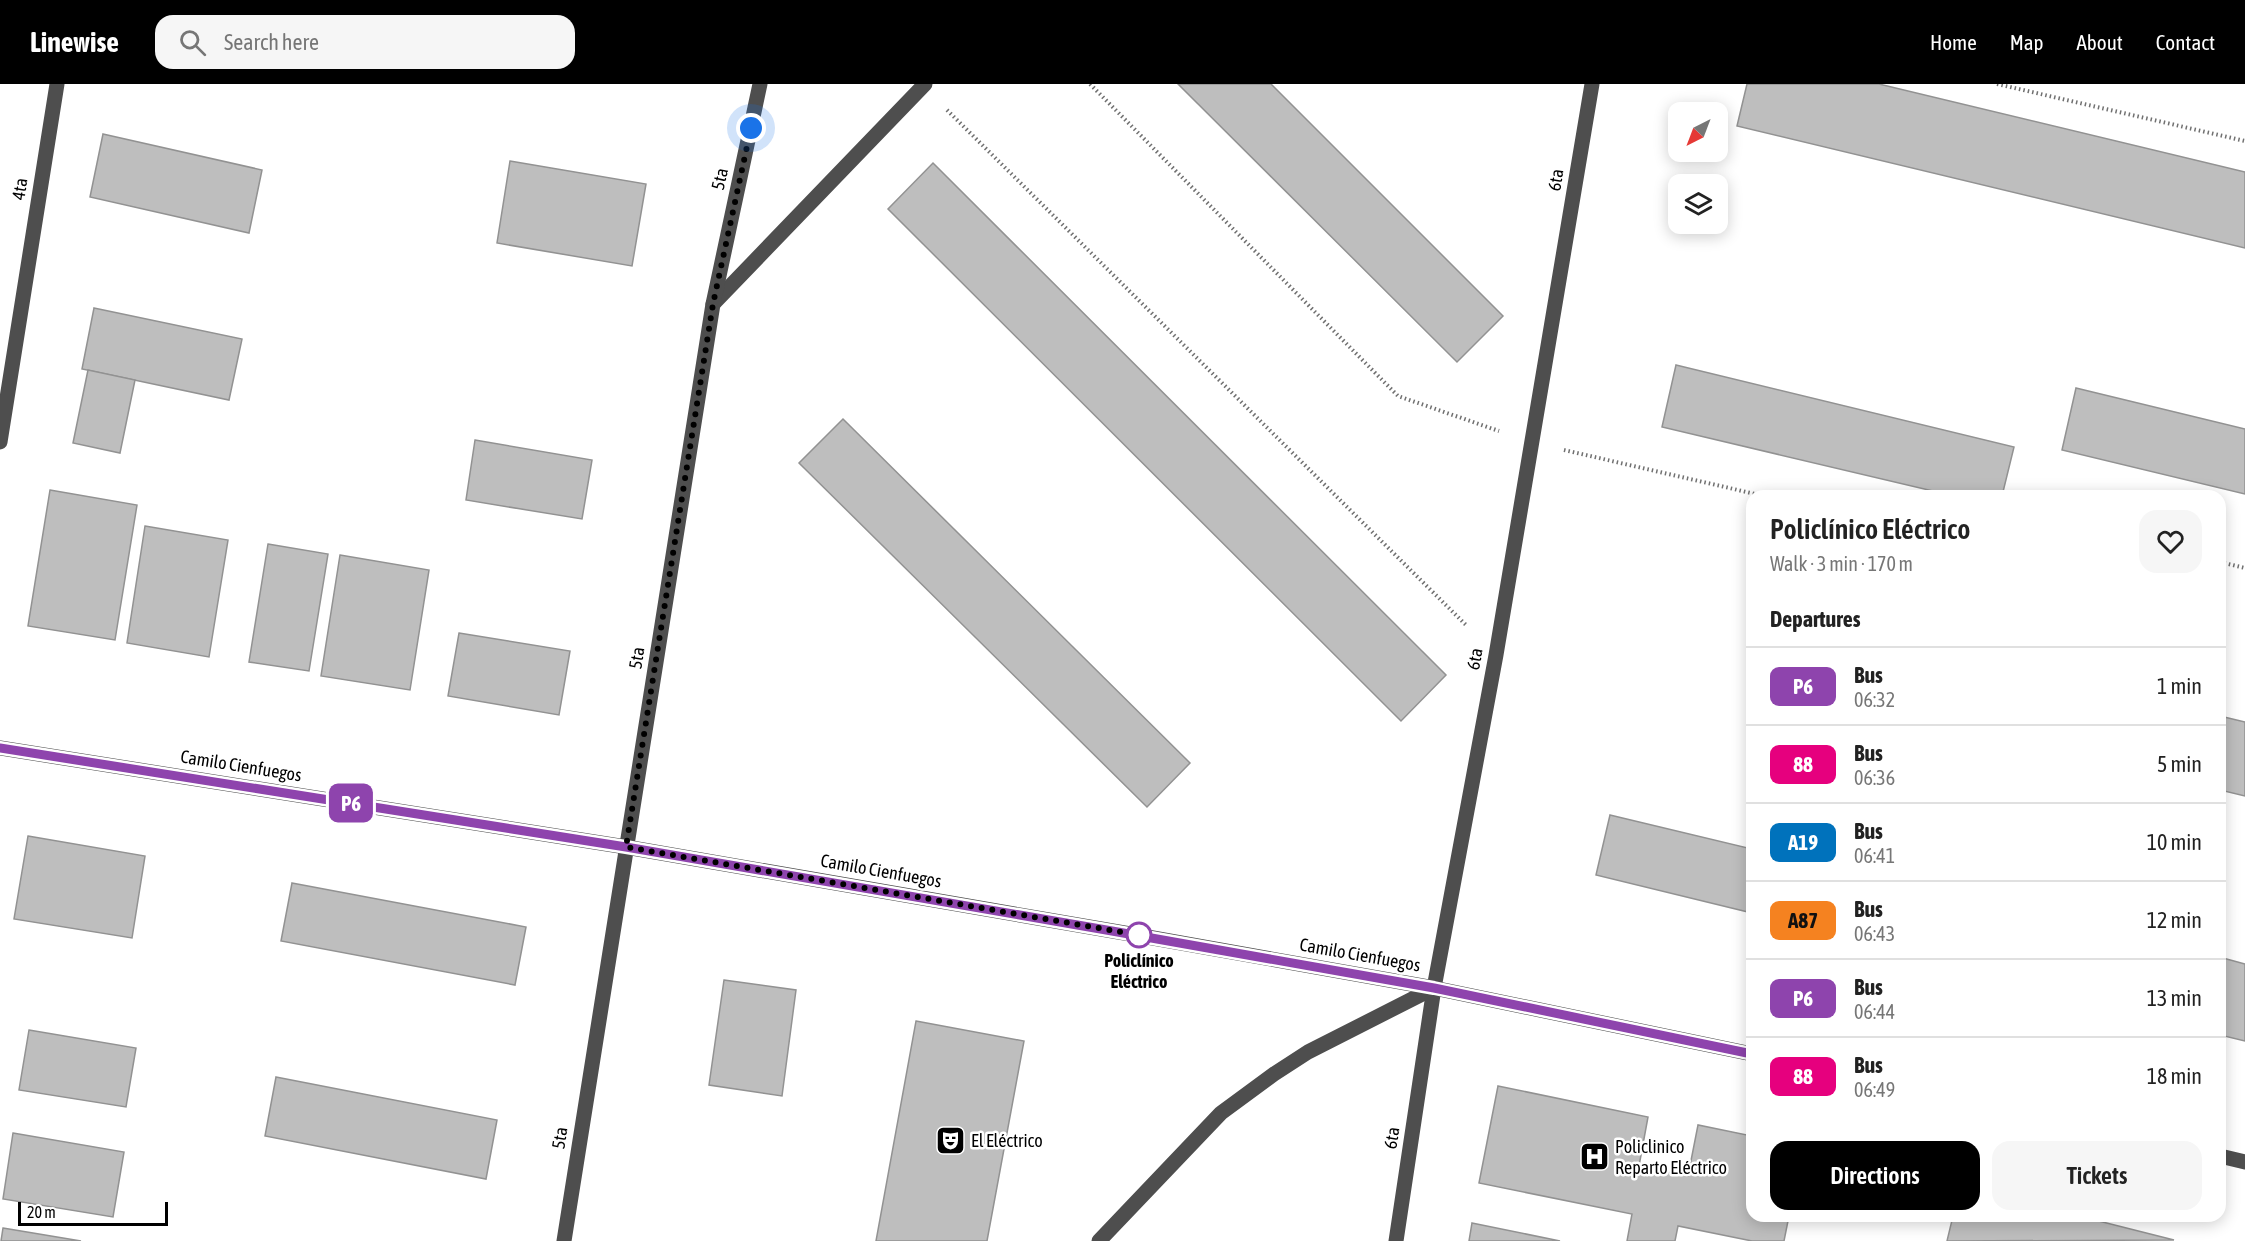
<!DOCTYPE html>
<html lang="en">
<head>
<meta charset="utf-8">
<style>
  body { margin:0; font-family:"Asap Condensed",sans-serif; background:#f6f6f6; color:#222; height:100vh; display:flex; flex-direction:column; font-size:22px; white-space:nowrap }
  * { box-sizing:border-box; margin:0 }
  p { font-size:20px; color:#767676 }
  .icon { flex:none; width:33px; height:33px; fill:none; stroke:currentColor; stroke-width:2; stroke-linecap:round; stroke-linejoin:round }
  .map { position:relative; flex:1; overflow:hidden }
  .details { position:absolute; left:1746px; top:406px; width:480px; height:732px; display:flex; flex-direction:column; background:#fff; border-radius:18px; box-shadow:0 3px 15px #0003 }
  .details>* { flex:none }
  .badge { padding:0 12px; border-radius:9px; font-size:21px; line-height:39px }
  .needle { width:39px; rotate:222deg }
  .controls { position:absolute; left:1668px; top:18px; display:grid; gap:12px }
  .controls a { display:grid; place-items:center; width:60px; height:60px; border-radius:12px; background:#fff; box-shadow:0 3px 15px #0003; font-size:30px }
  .scale { position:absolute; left:18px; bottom:15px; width:150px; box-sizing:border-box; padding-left:6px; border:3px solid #000; border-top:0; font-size:16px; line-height:21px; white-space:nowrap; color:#000; -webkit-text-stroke:4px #fff; paint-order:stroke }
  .you { position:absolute; width:30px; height:30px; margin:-15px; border:4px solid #fff; border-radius:50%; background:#1a73e8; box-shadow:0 0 0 9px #1a73e833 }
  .map>.badge { position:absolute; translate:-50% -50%; box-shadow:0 0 0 3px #fff }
  h2 { padding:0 24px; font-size:22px; line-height:54px }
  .round { display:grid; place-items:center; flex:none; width:63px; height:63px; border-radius:18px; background:#f6f6f6 }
  .headline { display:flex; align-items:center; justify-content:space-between; height:102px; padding:0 24px }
  h1 { font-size:28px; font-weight:600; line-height:45px }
  .primary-button { display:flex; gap:12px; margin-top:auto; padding:12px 24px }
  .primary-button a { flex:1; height:69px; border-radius:18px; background:#000; color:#fff; font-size:24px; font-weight:600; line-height:69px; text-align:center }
  .primary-button a+a { background:#f6f6f6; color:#222 }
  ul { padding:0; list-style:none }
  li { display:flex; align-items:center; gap:18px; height:78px; padding:0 24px; border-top:2px solid #e0e0e0 }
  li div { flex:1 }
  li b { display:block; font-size:22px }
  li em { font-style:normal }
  li .badge { min-width:66px; font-weight:700; text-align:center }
  header { display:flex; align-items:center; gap:36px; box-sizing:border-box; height:84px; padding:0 30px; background:#000; color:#fff }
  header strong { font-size:28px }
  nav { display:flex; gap:33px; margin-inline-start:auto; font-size:21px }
  .search { width:420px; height:54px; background:#f6f6f6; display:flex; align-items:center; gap:15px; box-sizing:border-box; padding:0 21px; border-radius:18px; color:#767676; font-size:22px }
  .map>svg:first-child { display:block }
  .building { fill:#bebebe; stroke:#929292; stroke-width:1.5 }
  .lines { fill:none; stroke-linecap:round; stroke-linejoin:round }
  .path { stroke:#707070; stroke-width:4; stroke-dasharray:1.5 3; stroke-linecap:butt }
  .minor { stroke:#4e4e4e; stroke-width:15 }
  .line-casing { stroke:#fff; stroke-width:14 }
  .line { stroke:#8e44ad; stroke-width:9 }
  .walk { stroke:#000; stroke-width:6; stroke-dasharray:0 10.8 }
  .stop-dot { fill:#fff; stroke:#8e44ad; stroke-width:3 }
  .labels { text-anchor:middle; stroke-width:5; stroke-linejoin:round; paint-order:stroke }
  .street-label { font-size:18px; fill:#000; stroke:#fff }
  .stop-label { font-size:18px; font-weight:bold; fill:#000; stroke:#fff }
  .poi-label { font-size:18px; fill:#000; stroke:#fff; text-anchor:start }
</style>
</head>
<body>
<header>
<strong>Linewise</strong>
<div class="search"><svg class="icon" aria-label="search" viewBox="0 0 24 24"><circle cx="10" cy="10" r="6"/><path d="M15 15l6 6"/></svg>Search here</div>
<nav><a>Home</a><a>Map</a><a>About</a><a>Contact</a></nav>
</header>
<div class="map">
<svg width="2245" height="1157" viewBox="0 0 2245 1157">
  <rect width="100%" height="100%" fill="#fff"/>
  <g class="building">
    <path d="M1178,0H1271L1503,232L1457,278Z"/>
    <path d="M1747,0H1879L2245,88V164L1737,42Z"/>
    <path d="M103,50L262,86L249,149L90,113Z"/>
    <path d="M510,77L646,100L632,182L497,159Z"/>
    <path d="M933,79L1446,591L1401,637L888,125Z"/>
    <path d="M94,224L242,255L229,316L82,285Z"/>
    <path d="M1676,281L2014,363L2002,412H1954L1662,343Z"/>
    <path d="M88,286L135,296L120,369L73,359Z"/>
    <path d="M2076,304L2245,345V410L2062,366Z"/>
    <path d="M843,335L1190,679L1147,723L799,379Z"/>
    <path d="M475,356L592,376L582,435L466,416Z"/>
    <path d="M50,406L137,421L115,556L28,542Z"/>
    <path d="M145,442L228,456L209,573L127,559Z"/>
    <path d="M268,460L328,470L309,587L249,578Z"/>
    <path d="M340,471L429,486L410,606L321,592Z"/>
    <path d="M459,549L570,567L559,631L448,612Z"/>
    <path d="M2220,632L2245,638V712L2220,706Z"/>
    <path d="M1610,731L1752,765V829L1596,791Z"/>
    <path d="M28,752L145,772L132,854L14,835Z"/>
    <path d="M292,799L526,843L515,901L281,857Z"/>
    <path d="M2223,874L2245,880V957L2220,951V887Z"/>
    <path d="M724,896L796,906L782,1012L709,1001Z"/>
    <path d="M916,937L1024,957L987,1157H876Z"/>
    <path d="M29,946L136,964L126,1023L19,1006Z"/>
    <path d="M276,993L497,1036L486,1095L265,1052Z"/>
    <path d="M1498,1002L1648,1033L1639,1082L1688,1092L1698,1041L1752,1052V1132H1789L1784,1157H1752L1678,1142L1675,1157H1627L1632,1130L1479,1099Z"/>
    <path d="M13,1049L124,1068L113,1133L3,1115Z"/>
    <path d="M1953,1132H2079L2174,1156L1947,1157Z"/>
    <path d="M1472,1139L1560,1157H1469Z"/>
    <path d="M3,1144L81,1157H1Z"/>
  </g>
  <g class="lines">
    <g class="path">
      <path d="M1090,0L1398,312L1499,347"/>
      <path d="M1997,0L2245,57"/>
      <path d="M947,26L1466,541"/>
      <path d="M1564,366L1764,412"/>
      <path d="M2220,478L2245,484"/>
    </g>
    <g class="minor">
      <path d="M713,220L925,0"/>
      <path d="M0,358L57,0"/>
      <path d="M0,664L626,763L1136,851L1434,904L1752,970"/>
      <path d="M2220,1072L2245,1078"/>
      <path d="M564,1157L713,220L760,0"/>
      <path d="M1099,1157L1221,1029L1274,990L1308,968L1434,904"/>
      <path d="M1396,1157L1434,904L1496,571L1592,0"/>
    </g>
  </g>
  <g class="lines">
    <defs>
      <path id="line" d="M0,664L626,763L1112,847L1434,904L1752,970"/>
    </defs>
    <use href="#line" class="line-casing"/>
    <use href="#line" class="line"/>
    <path class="walk" d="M751,44L713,220L626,763L1139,851"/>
  </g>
  <defs>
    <symbol id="theatre-square" viewBox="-11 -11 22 22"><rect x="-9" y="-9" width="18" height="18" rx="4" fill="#000" stroke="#fff"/><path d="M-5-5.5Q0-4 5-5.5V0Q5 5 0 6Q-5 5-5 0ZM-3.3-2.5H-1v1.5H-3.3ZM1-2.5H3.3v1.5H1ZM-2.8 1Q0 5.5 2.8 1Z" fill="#fff"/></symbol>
    <symbol id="hospital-square" viewBox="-11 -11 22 22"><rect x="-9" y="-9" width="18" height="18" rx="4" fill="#000" stroke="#fff"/><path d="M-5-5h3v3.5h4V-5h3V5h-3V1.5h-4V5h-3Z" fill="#fff"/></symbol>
  </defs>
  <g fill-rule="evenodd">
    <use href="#theatre-square" x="934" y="1040" width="33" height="33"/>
    <use href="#hospital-square" x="1578" y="1056" width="33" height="33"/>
  </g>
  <circle class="stop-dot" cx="1139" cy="851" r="12"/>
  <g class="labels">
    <g class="street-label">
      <text transform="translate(720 95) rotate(-78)" y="6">5ta</text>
      <text transform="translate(1556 96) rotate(-81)" y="6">6ta</text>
      <text transform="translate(20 105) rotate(-81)" y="6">4ta</text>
      <text transform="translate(637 574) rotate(-81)" y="6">5ta</text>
      <text transform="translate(1475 575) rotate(-80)" y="6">6ta</text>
      <text transform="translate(241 682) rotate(9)" y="6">Camilo Cienfuegos</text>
      <text transform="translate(881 787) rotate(10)" y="6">Camilo Cienfuegos</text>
      <text transform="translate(1360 871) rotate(10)" y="6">Camilo Cienfuegos</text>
      <text transform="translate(560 1054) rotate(-81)" y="6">5ta</text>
      <text transform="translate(1392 1054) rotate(-81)" y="6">6ta</text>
    </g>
    <g class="stop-label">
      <text x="1139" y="883">Policlínico<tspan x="1139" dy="21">Eléctrico</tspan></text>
    </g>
    <g class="poi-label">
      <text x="971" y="1063">El Eléctrico</text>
      <text x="1615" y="1069">Policlinico<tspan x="1615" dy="21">Reparto Eléctrico</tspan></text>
    </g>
  </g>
</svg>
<div class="controls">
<a><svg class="needle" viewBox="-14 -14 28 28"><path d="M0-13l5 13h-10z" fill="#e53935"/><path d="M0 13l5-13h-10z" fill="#767676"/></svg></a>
<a><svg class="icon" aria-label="layers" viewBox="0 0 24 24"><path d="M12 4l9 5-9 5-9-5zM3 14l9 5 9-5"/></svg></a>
</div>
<div class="scale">20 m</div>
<div class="you" style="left:751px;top:44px"></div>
<b class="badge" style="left:351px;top:719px;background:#8e44ad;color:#fff">P6</b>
<section class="details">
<div class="headline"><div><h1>Policlínico Eléctrico</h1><p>Walk · 3 min · 170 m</p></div><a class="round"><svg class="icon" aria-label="heart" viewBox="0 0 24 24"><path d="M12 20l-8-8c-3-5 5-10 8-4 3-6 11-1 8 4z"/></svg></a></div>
<h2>Departures</h2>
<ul>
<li><span class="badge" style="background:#8e44ad;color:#fff">P6</span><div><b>Bus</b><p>06:32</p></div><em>1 min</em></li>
<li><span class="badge" style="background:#e6007e;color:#fff">88</span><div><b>Bus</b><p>06:36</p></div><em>5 min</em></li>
<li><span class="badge" style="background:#0072bc;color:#fff">A19</span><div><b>Bus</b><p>06:41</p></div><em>10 min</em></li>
<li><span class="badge" style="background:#f58220;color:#111">A87</span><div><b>Bus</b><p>06:43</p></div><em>12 min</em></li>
<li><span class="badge" style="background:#8e44ad;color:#fff">P6</span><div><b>Bus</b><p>06:44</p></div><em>13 min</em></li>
<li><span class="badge" style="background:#e6007e;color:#fff">88</span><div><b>Bus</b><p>06:49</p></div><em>18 min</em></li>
</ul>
<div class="primary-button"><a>Directions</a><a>Tickets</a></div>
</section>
</div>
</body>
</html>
